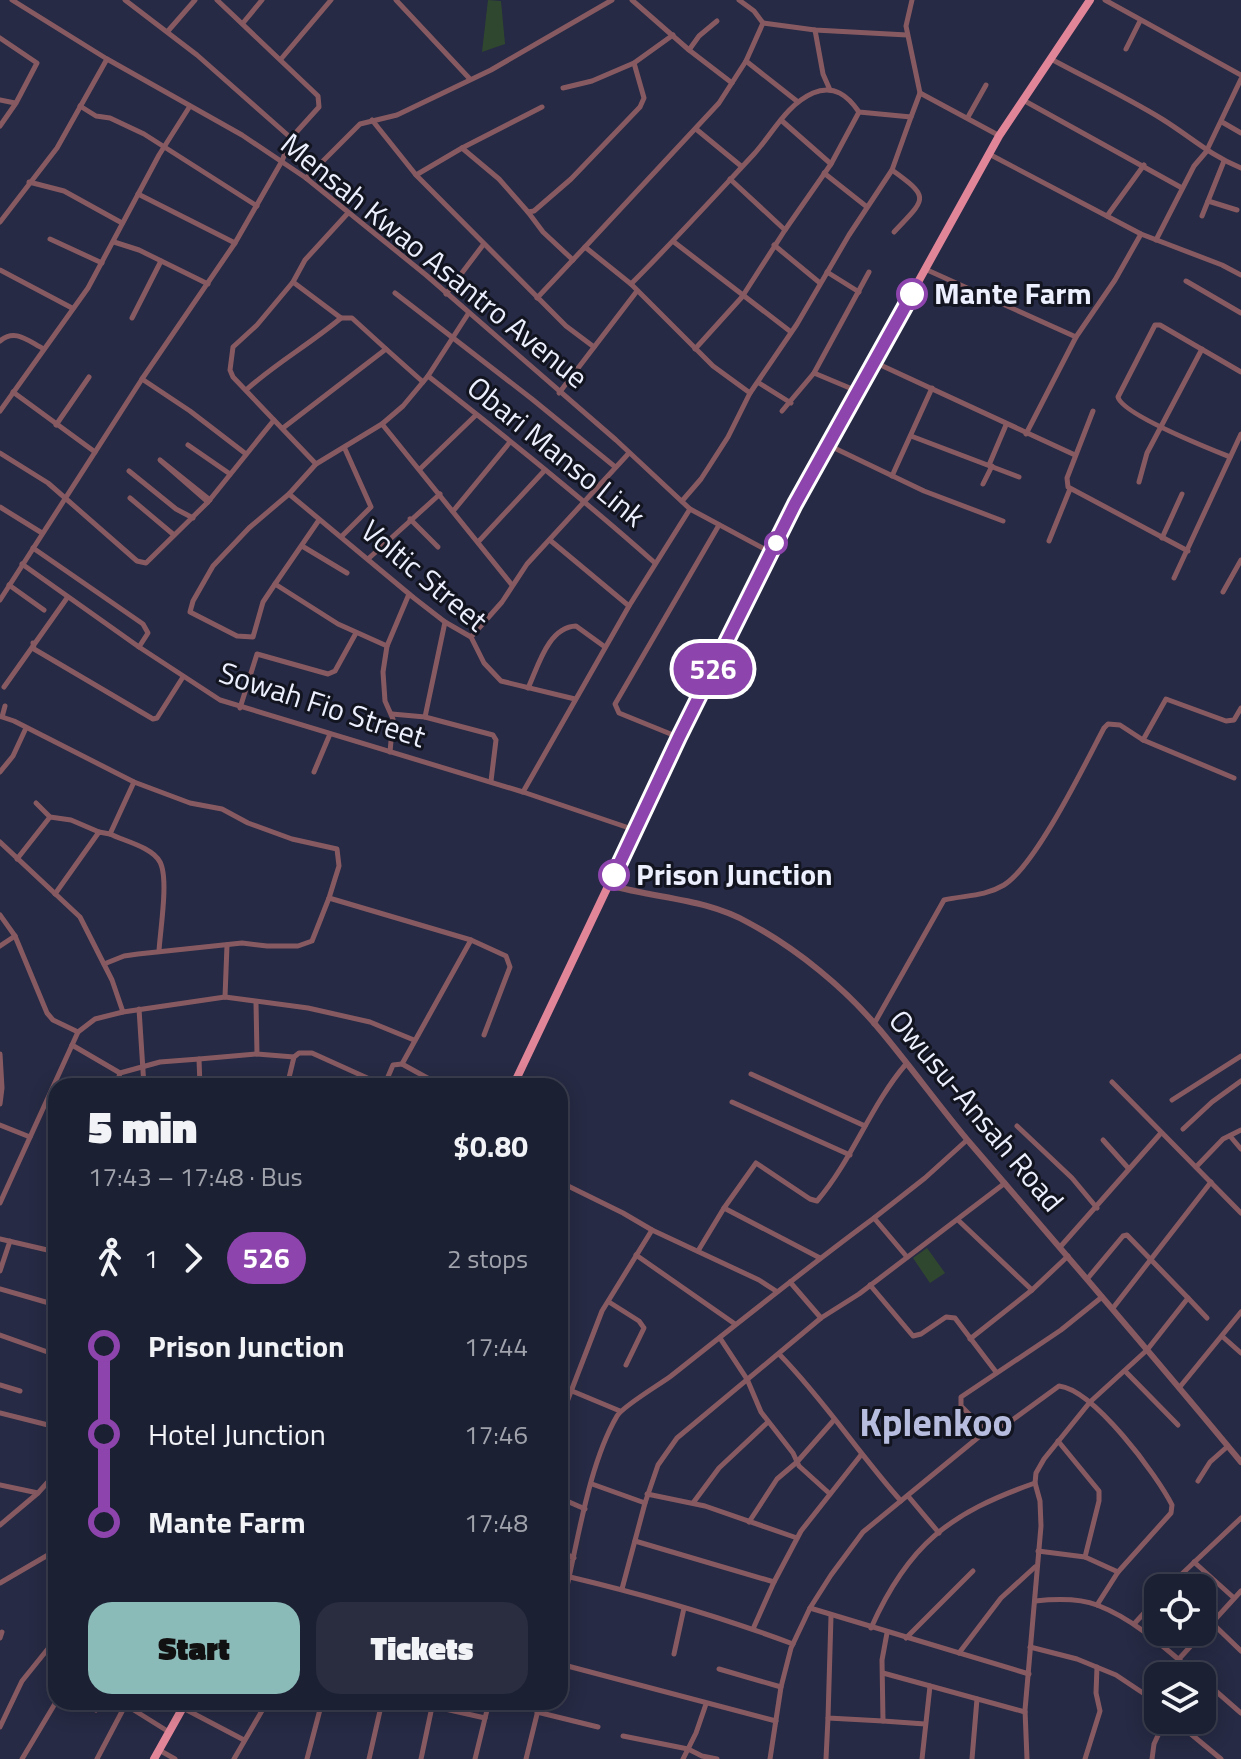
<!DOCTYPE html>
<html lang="en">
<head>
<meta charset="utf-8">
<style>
  body { margin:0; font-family:"Titillium Web",sans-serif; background:#292d3f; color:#f1f3f6; height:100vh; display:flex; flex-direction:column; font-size:30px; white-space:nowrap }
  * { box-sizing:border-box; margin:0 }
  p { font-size:26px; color:#a0a3ac }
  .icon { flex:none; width:44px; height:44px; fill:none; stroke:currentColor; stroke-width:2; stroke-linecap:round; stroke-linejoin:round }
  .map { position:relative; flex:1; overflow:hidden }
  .side { position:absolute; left:48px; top:1078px; width:520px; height:632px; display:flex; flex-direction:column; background:#1c2033; border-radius:24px; box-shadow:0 4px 20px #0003,0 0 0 2px #3a3e4e }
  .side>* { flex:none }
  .badge { padding:0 16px; border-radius:26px; font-size:28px; line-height:52px }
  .buttons { position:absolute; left:1144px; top:1574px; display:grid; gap:16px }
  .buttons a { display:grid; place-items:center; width:72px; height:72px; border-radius:16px; background:#1c2033; box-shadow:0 4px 20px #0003,0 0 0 2px #3a3e4e; font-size:40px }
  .map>.badge { position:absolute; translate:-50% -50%; box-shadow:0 0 0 4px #fff }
  .legs { display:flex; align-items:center; gap:12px; height:88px; padding:0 40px; font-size:26px }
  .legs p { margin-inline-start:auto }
  .summary { display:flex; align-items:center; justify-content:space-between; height:136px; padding:0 40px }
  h1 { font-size:44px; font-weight:800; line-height:60px }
  .primary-button { display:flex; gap:16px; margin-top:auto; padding:16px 40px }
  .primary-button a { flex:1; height:92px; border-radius:24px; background:#8bbbb9; color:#111; font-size:32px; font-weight:800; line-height:92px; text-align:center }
  .primary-button a+a { background:#292d3f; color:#f1f3f6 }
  ul { padding:0 40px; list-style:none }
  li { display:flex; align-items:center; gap:28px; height:88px; font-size:30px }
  li i { display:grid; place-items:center; width:12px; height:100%; margin:0 10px; background:currentColor }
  li i::after { content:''; width:20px; height:20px; margin:-10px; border:6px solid; border-radius:50%; background:#1c2033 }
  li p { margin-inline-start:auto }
  li:first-child i { background:linear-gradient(#0000 50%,currentColor 0) }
  li:last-child i { background:linear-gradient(currentColor 50%,#0000 0) }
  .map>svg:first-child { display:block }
  .green { fill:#30472f }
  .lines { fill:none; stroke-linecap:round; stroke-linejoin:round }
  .minor { stroke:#875a62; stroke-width:5 }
  .tertiary { stroke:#875a62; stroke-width:6 }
  .primary { stroke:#e18598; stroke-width:8 }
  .line-1-casing { stroke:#fff; stroke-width:18 }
  .line-1 { stroke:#8e44ad; stroke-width:12 }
  .stop-1-dot { fill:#fff; stroke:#8e44ad; stroke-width:4 }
  .labels { text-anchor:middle; stroke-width:6; stroke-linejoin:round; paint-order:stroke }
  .street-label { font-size:30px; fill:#eceffd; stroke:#12141f }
  .stop-label { font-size:30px; font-weight:bold; fill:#eceffd; stroke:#12141f; text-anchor:start }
  .district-label { font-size:38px; font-weight:bold; fill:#b7bddf; stroke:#12141f }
</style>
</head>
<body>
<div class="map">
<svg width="1241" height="1759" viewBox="0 0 1241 1759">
  <rect width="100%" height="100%" fill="#262a44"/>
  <g class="green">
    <path d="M488,0L501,1L505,44L482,52Z"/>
    <path d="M927,1248L945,1273L930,1283L913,1258Z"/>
  </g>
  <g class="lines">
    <g class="minor">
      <path d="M12,0L107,59L242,135L306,178L426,275L616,440L690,509L770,552"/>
      <path d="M125,0L197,55L291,138"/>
      <path d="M396,0L469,78"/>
      <path d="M632,0L689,50L732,83"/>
      <path d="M739,0L754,11L763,23L746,61L719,103L585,247L631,284L713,366L750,393"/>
      <path d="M912,0L906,26L920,93"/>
      <path d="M1105,0L1241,75"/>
      <path d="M243,23L262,0"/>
      <path d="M763,23L815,30L907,35"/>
      <path d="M815,30L823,74L830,90"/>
      <path d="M168,31L195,0"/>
      <path d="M0,38L37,63L16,103L0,126"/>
      <path d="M1126,49L1140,21"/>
      <path d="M689,50L699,36L717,21"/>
      <path d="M281,59L331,0"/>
      <path d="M1051,59C1088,79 1126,97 1162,119C1191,137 1208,154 1241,168"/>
      <path d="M746,61L798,102"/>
      <path d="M563,88L592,81L634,63"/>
      <path d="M0,100L15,103"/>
      <path d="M1023,100L1182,188"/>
      <path d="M80,106L96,116L110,118L144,134L257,206"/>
      <path d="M968,117L986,85"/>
      <path d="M372,120L416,175L462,148L542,107"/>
      <path d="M781,120L831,164"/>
      <path d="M1222,122L1241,133"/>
      <path d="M696,129L741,166"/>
      <path d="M462,148L499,179L528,212L534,211L571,179L640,107L644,98L634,63L673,35"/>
      <path d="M989,154L1141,234L1222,265L1241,275"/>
      <path d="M892,170C931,198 926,198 894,232"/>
      <path d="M824,173L867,207"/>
      <path d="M416,175L566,326L594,347"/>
      <path d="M306,178L360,124L397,115L491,70L612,0"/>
      <path d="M730,179L785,230"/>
      <path d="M29,182L64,191L122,223"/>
      <path d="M138,194L235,243"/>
      <path d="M1208,201L1237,210"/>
      <path d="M528,212L543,232L573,260"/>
      <path d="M348,213L305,260L293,282L341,318H352L386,349"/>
      <path d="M1107,216L1144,165"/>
      <path d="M1202,216L1224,161"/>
      <path d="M0,222L57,148L107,59"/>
      <path d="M50,239L102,263"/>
      <path d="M1156,240L1194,166L1206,152L1241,79"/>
      <path d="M114,242L139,250L208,284"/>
      <path d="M674,242L791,332"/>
      <path d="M774,245L820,283"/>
      <path d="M925,269L1076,337L1026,434"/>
      <path d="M0,270L72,308"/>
      <path d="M827,272L859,292"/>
      <path d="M1186,281L1241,313"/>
      <path d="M293,282L257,325L233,347L230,370L233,377L316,464"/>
      <path d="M631,284C673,242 713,198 754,154C773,133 786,105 813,93C834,84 848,96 859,112L911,117L920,93L998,135"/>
      <path d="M395,293L532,399L614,466"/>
      <path d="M446,294L483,245"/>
      <path d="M537,298L585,247"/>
      <path d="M132,318L161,261"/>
      <path d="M1076,337L1115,280L1141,234"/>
      <path d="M0,341C15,328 28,341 44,349"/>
      <path d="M695,349L742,297L785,230L831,164L859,112"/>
      <path d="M874,362L1075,455"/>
      <path d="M814,373L857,391"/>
      <path d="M428,376C506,437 582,498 655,563"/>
      <path d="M142,379L190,411L246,454"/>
      <path d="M759,383L791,403"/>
      <path d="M246,390C276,363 310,344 341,318"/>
      <path d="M13,392L95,452"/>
      <path d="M559,393L637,291"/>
      <path d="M0,411L88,288L159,155L190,106"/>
      <path d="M782,411L814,373L869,272"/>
      <path d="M1093,411L1067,478L1068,487L1188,551"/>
      <path d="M382,424L512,585"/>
      <path d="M56,425L89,377"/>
      <path d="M283,428L386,349L423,382"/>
      <path d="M911,436L1019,477"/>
      <path d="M188,445L230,474"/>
      <path d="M828,445L924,491L1003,521"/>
      <path d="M0,453L48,483L137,561L146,563L208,502L274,420"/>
      <path d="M1230,457C1210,449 1122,414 1118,397L1155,325H1160L1241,372"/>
      <path d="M989,465L1006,425"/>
      <path d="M420,469L476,415"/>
      <path d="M129,471L176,509L193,518"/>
      <path d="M892,476L932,388"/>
      <path d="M1139,482L1147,453L1202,349"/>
      <path d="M983,484L992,466"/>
      <path d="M289,494L414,598L445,622L471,637L484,663L501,681L575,699"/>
      <path d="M130,498L174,535"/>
      <path d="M682,501L701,479L728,437L750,393L797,324L849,235L892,170L911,117"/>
      <path d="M208,502L160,460L210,500"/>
      <path d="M0,507L42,533"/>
      <path d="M454,510L510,442"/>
      <path d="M410,519L438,547"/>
      <path d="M319,520L275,584L338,624L387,646L409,594"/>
      <path d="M342,536L371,507L345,449"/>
      <path d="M1162,538L1182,494"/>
      <path d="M479,541L545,470"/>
      <path d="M551,541L629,606"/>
      <path d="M1049,541L1070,489"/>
      <path d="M302,546L347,573"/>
      <path d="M33,548L143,624L148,633L139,647"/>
      <path d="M368,559L440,494"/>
      <path d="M22,564L139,647L220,700L523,792L635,830"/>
      <path d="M1174,578L1241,434"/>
      <path d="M275,584L263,602L253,637L237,636L190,612L193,601L213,566L249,528L289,494L316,464L382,424L403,406L428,376L468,314"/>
      <path d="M9,585L44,610"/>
      <path d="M1223,592L1241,560"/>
      <path d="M0,600L142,379L235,243L282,161L291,138L319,107L318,96L217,0"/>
      <path d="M471,637L502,602L527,564L629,453"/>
      <path d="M33,643L34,649L153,719L157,718L183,677"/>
      <path d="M387,646L383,672L385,701L393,719L390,752"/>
      <path d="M4,687L67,598"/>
      <path d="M528,688C538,667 548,627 576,626L605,647"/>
      <path d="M5,706L2,717L14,721L134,782L190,803L222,809L248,823L292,839L337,849L339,866L329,898"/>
      <path d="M240,708L257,654L328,674L335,671L356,633"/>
      <path d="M392,714L425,717L493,735L496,740L491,781"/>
      <path d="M425,717L445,622"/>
      <path d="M678,737L619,713L615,704L719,525"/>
      <path d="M0,772L13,756L26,728"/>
      <path d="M314,772L330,734"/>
      <path d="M1234,778L1143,740L1166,699L1226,721L1234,720L1241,708"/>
      <path d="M523,792L629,606L690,509"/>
      <path d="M36,803L50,817L71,820L99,832"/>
      <path d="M110,834C124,841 152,847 160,862C169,879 160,931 159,951"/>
      <path d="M0,842L80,917L112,980L123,1012"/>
      <path d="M17,859L50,817"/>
      <path d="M55,894L99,832L110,834L134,782"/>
      <path d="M0,915L15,936L47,1013L53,1020L78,1032"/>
      <path d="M0,946L15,936"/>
      <path d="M104,964L124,956L138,954L242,943L267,946H298L312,941L329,898L471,940L506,956L510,967L484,1035"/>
      <path d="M225,997L227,945"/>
      <path d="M256,1003L257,1054L294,1057"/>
      <path d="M139,1009L144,1086"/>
      <path d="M874,1024L944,900C965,895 984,897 1004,885C1036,865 1085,764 1104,728L1108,724L1120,725L1143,740"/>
      <path d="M72,1045L120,1073L116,1086"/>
      <path d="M0,1054L2,1088L0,1104"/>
      <path d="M199,1059L257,1054"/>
      <path d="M120,1073L160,1062L199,1059L200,1086"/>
      <path d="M751,1074L865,1126"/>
      <path d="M1112,1082L1241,1213"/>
      <path d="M287,1086L294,1057L299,1053H312L385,1086"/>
      <path d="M384,1086L393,1065L402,1064"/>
      <path d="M442,1086L402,1064L471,940"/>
      <path d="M1172,1100L1241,1056"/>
      <path d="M732,1102L850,1155"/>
      <path d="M0,1125L30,1137"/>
      <path d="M1017,1126L1072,1178L1097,1208"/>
      <path d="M1183,1129L1212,1102L1241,1081"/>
      <path d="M1230,1136L1241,1149"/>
      <path d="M1103,1140L1129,1169"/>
      <path d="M1196,1167L1223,1139L1241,1130"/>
      <path d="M560,1182L623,1213L652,1230L759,1280L776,1291"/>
      <path d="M0,1203L78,1032L95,1019L123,1012L225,997L308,1008L370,1022L414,1040"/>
      <path d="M724,1208L756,1163L810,1199L817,1201C853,1159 870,1106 906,1064"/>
      <path d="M874,1218L925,1178L967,1140"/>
      <path d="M958,1220L1032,1290"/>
      <path d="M0,1239L56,1252"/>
      <path d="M1061,1246L1161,1133"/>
      <path d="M50,1250L56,1232"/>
      <path d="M698,1251L724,1208L820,1258"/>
      <path d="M636,1255L735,1324"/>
      <path d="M0,1271L10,1241"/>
      <path d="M790,1282L821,1318"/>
      <path d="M870,1285L913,1336L921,1334L946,1317L955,1318L996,1372"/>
      <path d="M0,1289L56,1305"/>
      <path d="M1188,1298L1207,1318"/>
      <path d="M609,1302L639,1321L644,1328L626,1365"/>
      <path d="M1113,1308L1211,1182"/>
      <path d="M0,1335L56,1355"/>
      <path d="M1223,1337L1241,1353"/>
      <path d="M720,1338L747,1379L761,1412L793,1453L799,1466L830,1494"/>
      <path d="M970,1339L1032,1290L1068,1256"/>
      <path d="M780,1355C824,1400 859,1454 901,1501"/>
      <path d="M1125,1371L1178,1425"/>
      <path d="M0,1385L20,1391"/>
      <path d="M560,1386L620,1411"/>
      <path d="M1179,1388L1241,1312"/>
      <path d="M0,1413L56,1427"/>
      <path d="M560,1420L602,1311L652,1230"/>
      <path d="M986,1431L961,1406V1397L1061,1330L1102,1297"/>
      <path d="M1058,1441L1099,1491V1501L1085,1557"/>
      <path d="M1198,1481L1210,1462L1228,1446"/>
      <path d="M592,1484L645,1503"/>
      <path d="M0,1485L38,1493"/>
      <path d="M647,1494L705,1506L797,1538"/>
      <path d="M908,1496L939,1533"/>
      <path d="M560,1498L585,1509"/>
      <path d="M693,1503L719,1468L768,1422"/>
      <path d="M749,1522L777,1479L797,1462L834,1420"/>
      <path d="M0,1525L38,1493L56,1473"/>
      <path d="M635,1541L774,1582L801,1531L861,1455"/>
      <path d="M560,1551L574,1558"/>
      <path d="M1038,1551L1085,1557L1118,1572"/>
      <path d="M1194,1562L1234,1598"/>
      <path d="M570,1577C646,1595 721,1617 793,1644"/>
      <path d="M0,1583L48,1555L56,1546"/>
      <path d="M1167,1588L1241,1518"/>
      <path d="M622,1589L645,1503L658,1465L677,1438L821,1318L859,1294L1005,1183"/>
      <path d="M1035,1601C1054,1599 1079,1598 1097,1605C1136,1620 1167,1650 1198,1676"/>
      <path d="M810,1608L1029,1674"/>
      <path d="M560,1616C576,1556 586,1469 617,1416C623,1406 659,1385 671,1376C738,1323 805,1269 874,1218L907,1257"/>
      <path d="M831,1616L828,1718L883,1721L882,1660L887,1633"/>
      <path d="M1211,1622L1241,1651"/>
      <path d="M1134,1624L1158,1598"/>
      <path d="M871,1628C908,1545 949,1513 1035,1483"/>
      <path d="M753,1629L774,1582"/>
      <path d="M0,1638L2,1632"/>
      <path d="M906,1638L973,1571"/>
      <path d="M1030,1647L1077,1659L1116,1675L1158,1703"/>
      <path d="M959,1653L1001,1598L1035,1567"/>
      <path d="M674,1654L684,1608"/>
      <path d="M1178,1660L1241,1591"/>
      <path d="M560,1664L776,1721"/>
      <path d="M719,1669L781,1687"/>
      <path d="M883,1673L1025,1712"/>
      <path d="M1202,1679L1241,1713"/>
      <path d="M121,1702L169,1732"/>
      <path d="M432,1706L485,1718"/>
      <path d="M183,1708L244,1740"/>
      <path d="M96,1710L102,1702"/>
      <path d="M537,1712L598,1727"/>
      <path d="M1174,1720L1221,1759"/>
      <path d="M883,1721L925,1724"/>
      <path d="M0,1727L22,1681L51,1645L56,1649"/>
      <path d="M623,1736L688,1749L702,1756L717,1759"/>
      <path d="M159,1750L175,1759"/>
      <path d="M22,1759L56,1702"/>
      <path d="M97,1759L127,1702"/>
      <path d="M234,1759L267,1702"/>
      <path d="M307,1759L322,1702"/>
      <path d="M369,1759L382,1702"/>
      <path d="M421,1759L433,1702"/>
      <path d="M475,1759L489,1702"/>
      <path d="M526,1759L540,1702"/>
      <path d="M683,1759L696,1733L706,1704"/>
      <path d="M770,1759L781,1687L791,1648L810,1608L831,1575L863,1532L986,1431L1007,1424L1059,1386C1094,1390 1157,1475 1172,1505L1171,1513L1118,1572L1097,1605"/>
      <path d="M826,1759L828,1718"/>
      <path d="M922,1759L930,1686"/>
      <path d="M972,1759L977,1699"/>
      <path d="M1027,1759L1025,1710L1041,1526L1040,1501L1035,1483L1036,1473L1044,1459L1090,1402L1147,1350L1188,1298L1127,1235L1123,1236L1088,1278"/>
      <path d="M1085,1759L1100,1711L1096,1693L1097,1667"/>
      <path d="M1152,1759L1154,1744L1165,1720"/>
    </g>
    <path class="tertiary" d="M610,885C657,899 705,898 749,923C797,949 845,988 880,1030C911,1067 939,1106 970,1143C1061,1249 1152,1354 1241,1462"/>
    <g class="primary">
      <path d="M513,1086L679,737L795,504L999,136L1090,0"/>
      <path d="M154,1759L186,1702"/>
    </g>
  </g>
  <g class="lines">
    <defs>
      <path id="line-1" d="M614,875L679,737L795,504L912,294"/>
    </defs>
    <use href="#line-1" class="line-1-casing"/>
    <use href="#line-1" class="line-1"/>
  </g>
  <g class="stop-1-dot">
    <circle cx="912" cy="294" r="14"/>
    <circle cx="776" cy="543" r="10"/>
    <circle cx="614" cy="875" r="14"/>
  </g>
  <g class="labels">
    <g class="street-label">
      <text transform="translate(434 261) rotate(39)" y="10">Mensah Kwao Asantro Avenue</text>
      <text transform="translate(556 452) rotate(39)" y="10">Obari Manso Link</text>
      <text transform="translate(424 576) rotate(40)" y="10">Voltic Street</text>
      <text transform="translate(322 705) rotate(18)" y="10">Sowah Fio Street</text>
      <text transform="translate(976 1111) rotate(50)" y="10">Owusu-Ansah Road</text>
    </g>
    <g class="stop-label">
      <text x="934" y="304">Mante Farm</text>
      <text x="636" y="885">Prison Junction</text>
    </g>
    <g class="district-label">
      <text x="936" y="1436">Kplenkoo</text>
    </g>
  </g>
</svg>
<div class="buttons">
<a><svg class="icon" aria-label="locate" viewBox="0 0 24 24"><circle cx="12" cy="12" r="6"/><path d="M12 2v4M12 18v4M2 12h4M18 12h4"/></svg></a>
<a><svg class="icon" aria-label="layers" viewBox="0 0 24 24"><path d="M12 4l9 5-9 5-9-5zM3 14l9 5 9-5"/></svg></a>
</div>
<b class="badge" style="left:713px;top:669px;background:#8e44ad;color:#fff">526</b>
<section class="side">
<div class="summary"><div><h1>5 min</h1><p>17:43 – 17:48 · Bus</p></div><b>$0.80</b></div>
<div class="legs"><svg class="icon" aria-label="walk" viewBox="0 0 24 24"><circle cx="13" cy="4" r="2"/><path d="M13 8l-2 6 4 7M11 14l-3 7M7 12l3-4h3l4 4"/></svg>1<svg class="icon" aria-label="forward" viewBox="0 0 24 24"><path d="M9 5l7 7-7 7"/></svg><b class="badge" style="background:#8e44ad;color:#fff">526</b><p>2 stops</p></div>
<ul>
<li><i style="color:#8e44ad"></i><b>Prison Junction</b><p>17:44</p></li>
<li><i style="color:#8e44ad"></i><span>Hotel Junction</span><p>17:46</p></li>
<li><i style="color:#8e44ad"></i><b>Mante Farm</b><p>17:48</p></li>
</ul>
<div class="primary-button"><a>Start</a><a>Tickets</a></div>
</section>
</div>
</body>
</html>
